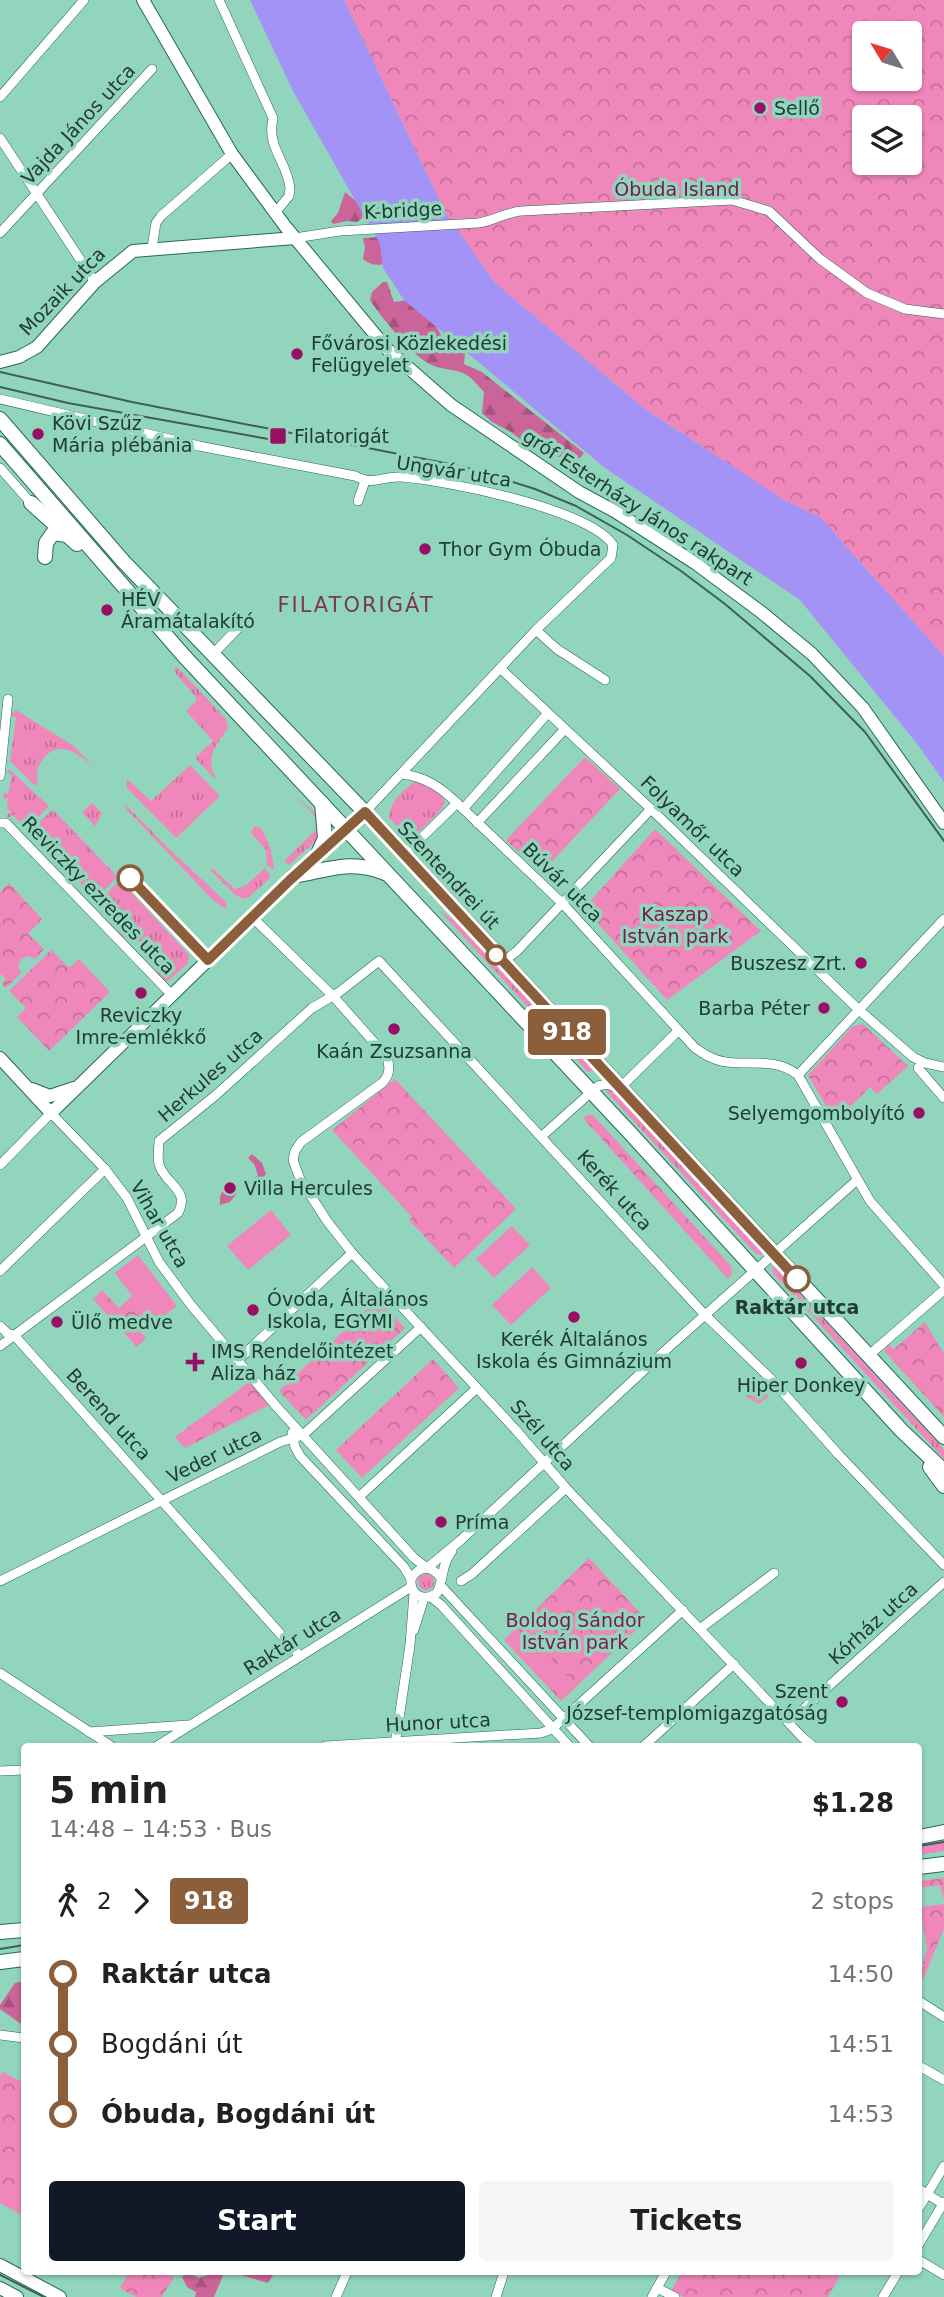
<!DOCTYPE html>
<html lang="en">
<head>
<meta charset="utf-8">
<style>
  body { margin:0; font-family:"DejaVu Sans",sans-serif; background:#f6f6f6; color:#202124; height:100vh; display:flex; flex-direction:column; font-size:26px; white-space:nowrap }
  * { box-sizing:border-box; margin:0 }
  p { font-size:23px; color:#757577 }
  .icon { flex:none; width:38px; height:38px; fill:none; stroke:currentColor; stroke-width:2; stroke-linecap:round; stroke-linejoin:round }
  .map { position:relative; flex:1; overflow:hidden }
  .details { position:absolute; left:21px; top:1743px; width:901px; height:532px; display:flex; flex-direction:column; background:#fff; border-radius:7px; box-shadow:0 2px 5px #0004 }
  .details>* { flex:none }
  .badge { padding:0 14px; border-radius:5px; font-size:24px; line-height:46px }
  .needle { width:46px; rotate:308deg }
  .tools { position:absolute; left:852px; top:21px; display:grid; gap:14px }
  .tools a { display:grid; place-items:center; width:70px; height:70px; border-radius:7px; background:#fff; box-shadow:0 2px 5px #0004; font-size:35px }
  .map>.badge { position:absolute; translate:-50% -50%; box-shadow:0 0 0 4px #fff }
  .legs { display:flex; align-items:center; gap:10px; height:77px; padding:0 28px; font-size:23px }
  .legs p { margin-inline-start:auto }
  .headline { display:flex; align-items:center; justify-content:space-between; height:119px; padding:0 28px }
  h1 { font-size:38px; font-weight:600; line-height:52px }
  .button { display:flex; gap:14px; margin-top:auto; padding:14px 28px }
  .button a { flex:1; height:80px; border-radius:7px; background:#111827; color:#fff; font-size:28px; font-weight:600; line-height:80px; text-align:center }
  .button a+a { background:#f6f6f6; color:#202124 }
  ul { padding:0 28px; list-style:none }
  li { display:flex; align-items:center; gap:24px; height:70px; font-size:26px }
  li i { display:grid; place-items:center; width:10px; height:100%; margin:0 9px; background:currentColor }
  li i::after { content:''; width:18px; height:18px; margin:-9px; border:5px solid; border-radius:50%; background:#fff }
  li p { margin-inline-start:auto }
  li:first-child i { background:linear-gradient(#0000 50%,currentColor 0) }
  li:last-child i { background:linear-gradient(currentColor 50%,#0000 0) }
  .map>svg:first-child { display:block }
  .grass { fill:url(#grass-tufts) }
  .forest { fill:url(#forest-firs) }
  .park { fill:url(#park-crowns); fill-rule:evenodd }
  .garden { fill:#f087bb }
  .water { fill:#a493f6 }
  .lines { fill:none; stroke-linecap:round; stroke-linejoin:round }
  .street-casing { stroke:#266a56; stroke-width:10 }
  .secondary-casing { stroke:#266a56; stroke-width:14 }
  .primary-casing { stroke:#266a56; stroke-width:16 }
  .street { stroke:#fff; stroke-width:9 }
  .secondary { stroke:#fff; stroke-width:12 }
  .primary { stroke:#fff; stroke-width:14 }
  .tram { stroke:#3c6154; stroke-width:2 }
  .line-1-casing { stroke:#fff; stroke-width:16 }
  .line-1 { stroke:#8b5e3c; stroke-width:10 }
  .poi-dot { fill:#981064; stroke:#92d5bd; stroke-width:2.5 }
  .stop-1-dot { fill:#fff; stroke:#8b5e3c; stroke-width:3.5 }
  .labels { text-anchor:middle; stroke-width:7; stroke-linejoin:round; paint-order:stroke }
  .poi-label { font-size:19px; fill:#203c33; stroke:#92d5bd; text-anchor:start }
  .street-label { font-size:19px; fill:#203c33; stroke:#92d5bd }
  .park-label { font-size:19px; fill:#771a50; stroke:#92d5bd }
  .stop-label { font-size:19px; font-weight:bold; fill:#203c33; stroke:#92d5bd }
  .neighbourhood-label { font-size:21px; letter-spacing:2px; fill:#793859; stroke:#92d5bd }
</style>
</head>
<body>
<div class="map">
<svg width="944" height="2297" viewBox="0 0 944 2297">
  <defs>
    <pattern id="grass-tufts" width="24" height="20" patternUnits="userSpaceOnUse" patternTransform="scale(1.75)"><rect width="24" height="20" fill="#f087bb"/><path d="M3 7l-1-3M5 7V3M7 7l1-3M15 17l-1-3M17 17v-4M19 17l1-3" fill="none" stroke="#c27099"/></pattern>
    <pattern id="forest-firs" width="22" height="20" patternUnits="userSpaceOnUse" patternTransform="scale(1.75)"><rect width="22" height="20" fill="#cb6498"/><path d="M5 1l3.5 6h-7zM16 11l3.5 6h-7z" fill="#a4547d"/></pattern>
    <pattern id="park-crowns" width="20" height="18" patternUnits="userSpaceOnUse" patternTransform="scale(1.75)"><rect width="20" height="18" fill="#f087bb"/><path d="M2 6a3 3 0 1 1 6 0M12 15a3 3 0 1 1 6 0" fill="none" stroke="#c27099"/></pattern>
  </defs>
  <rect width="100%" height="100%" fill="#92d5bd"/>
  <g class="grass">
    <path d="M177,667L226,719L228,728C217,745 205,756 215,776L214,778L195,758L213,741L186,711L196,701V697L177,675L174,668Z"/>
    <path d="M16,710L74,746L110,785C95,769 65,731 43,759C36,767 36,776 38,785L33,784L10,761L16,717L9,716Z"/>
    <path d="M190,765L220,796L176,838L127,788V779L151,801Z"/>
    <path d="M9,769L49,806L26,829L13,815L8,818L6,816L11,812L7,808L8,799L3,798L4,793L8,794L12,774L7,773Z"/>
    <path d="M414,782C428,782 441,789 445,803L439,812L410,840L389,818C389,803 402,791 414,782Z"/>
    <path d="M291,791L319,817L321,836L289,865L285,862L286,859L318,828V825L315,822L316,817Z"/>
    <path d="M92,803L102,813L95,826L82,812Z"/>
    <path d="M125,804L167,847L225,901L227,907L224,908L212,899L127,810Z"/>
    <path d="M51,811H54L115,874L116,878L96,899L29,832Z"/>
    <path d="M254,826L261,828C269,841 273,855 274,870L267,865L266,850L251,833Z"/>
    <path d="M212,868L235,889L245,886L265,868L270,875L269,879L249,897L243,899L234,894L211,871Z"/>
    <path d="M122,882L189,955L188,963L168,981L164,980L157,972L161,966L130,933L124,938L118,932L123,927L99,902L117,883Z"/>
    <path d="M439,910L457,922L596,1070L588,1072Z"/>
    <path d="M613,1089L762,1250V1255L756,1254L606,1091Z"/>
    <path d="M774,1266L944,1449V1459L773,1273L772,1269Z"/>
    <circle cx="426" cy="1582" r="8"/>
    <path d="M944,1840V1851L919,1855V1845Z"/>
  </g>
  <g class="forest">
    <path d="M345,192L363,207L365,216L357,222L347,221L333,224L331,221L338,213Z"/>
    <path d="M381,237L387,262C379,267 370,265 363,259L365,248L363,238Z"/>
    <path d="M383,282H387L394,302L416,299C431,310 433,324 444,339L466,343L464,364L482,372L584,453L580,458L566,459L533,449L511,432L492,422L482,413L484,392C478,386 471,376 463,373C451,368 438,370 426,362C410,352 380,316 370,300L372,292Z"/>
    <path d="M252,1154L262,1163L266,1174L258,1183L255,1178L258,1175L254,1164L248,1158Z"/>
    <path d="M228,1181L233,1186L237,1193L230,1202L220,1205V1196Z"/>
    <path d="M24,1981V2026L0,2009V2005L15,1983Z"/>
    <path d="M187,2272L199,2278L208,2275L210,2272H275L268,2283L231,2272L224,2273L214,2297H195L196,2292L187,2287L182,2277Z"/>
  </g>
  <g class="park">
    <path d="M344,0H944V656L820,517L784,500L645,409L496,284L446,214ZM864,33H910V79H864ZM864,117H910V163H864Z"/>
    <path d="M585,757L620,789L541,873L506,840Z"/>
    <path d="M655,829L761,931L667,1000L584,908Z"/>
    <path d="M9,883L42,919L28,934L44,949L35,959L28,956L21,959L18,966L21,973L6,988L2,984L6,979L0,974V892Z"/>
    <path d="M51,950L69,968L79,959L110,992L49,1051L17,1017L26,1008L9,991Z"/>
    <path d="M863,1024L908,1066L877,1094L870,1087L835,1122L808,1075L853,1026Z"/>
    <path d="M395,1079L516,1209L454,1268L409,1220L412,1217L332,1130Z"/>
    <path d="M587,1115H593L731,1266L732,1275L728,1279L583,1118Z"/>
    <path d="M102,1290L119,1308L132,1296L150,1319L138,1329L146,1338L137,1347L93,1299Z"/>
    <path d="M378,1299L405,1328L306,1420L279,1391Z"/>
    <path d="M925,1322L944,1354V1417L884,1351L889,1344L894,1349Z"/>
    <path d="M433,1359L459,1388L362,1478L336,1450Z"/>
    <path d="M750,1375L769,1396L759,1404L748,1398L738,1386Z"/>
    <path d="M249,1382L269,1405L185,1448L175,1437Z"/>
    <path d="M589,1558L647,1620L561,1701L504,1640Z"/>
    <path d="M944,1878V1900L940,1885L919,1888V1881Z"/>
    <path d="M944,1904V1929L919,1989V1977L927,1949L920,1907Z"/>
    <path d="M3,2072L24,2083V2216L0,2203V2077Z"/>
    <path d="M129,2272H162L174,2277L162,2297H136L120,2288Z"/>
    <path d="M682,2272H832L840,2276L828,2297H684L671,2291Z"/>
  </g>
  <g class="garden">
    <path d="M271,1210L291,1235L248,1270L227,1246Z"/>
    <path d="M512,1226L530,1245L494,1278L476,1259Z"/>
    <path d="M138,1255L177,1306L153,1324L115,1273Z"/>
    <path d="M532,1267L551,1288L511,1325L492,1305Z"/>
    <path d="M545,1652L568,1677L553,1691L530,1666Z"/>
  </g>
  <path class="water" d="M250,0H344L446,214L496,284L645,409L784,500L820,517L944,656V782L918,745L800,600L605,468L404,300L383,268L380,244L293,91Z"/>
  <g class="lines">
    <defs>
      <g id="street">
        <path d="M219,0L273,118C266,148 288,162 290,189L289,196L275,213"/>
        <path d="M0,97L84,0"/>
        <path d="M0,138L95,282"/>
        <path d="M0,233L152,69"/>
        <path d="M295,238L340,231L478,223C494,221 506,212 522,211L732,200L769,211L820,259L867,293L905,309L944,314"/>
        <path d="M152,248L156,223L161,216L232,154"/>
        <path d="M0,399L199,446L355,476C375,486 381,476 401,477C444,480 590,509 613,545L611,558L536,630L365,812"/>
        <path d="M0,468L31,503"/>
        <path d="M358,501L365,481"/>
        <path d="M536,630L557,649L605,680"/>
        <path d="M212,655L243,623"/>
        <path d="M501,669L651,809L859,1010L913,1057L925,1063L944,1067"/>
        <path d="M402,774C426,777 440,787 457,803L563,904L695,1048C700,1051 705,1055 710,1057C738,1071 770,1053 798,1075L870,1201L944,1285"/>
        <path d="M0,776L8,699"/>
        <path d="M463,809L548,713"/>
        <path d="M0,823H6L172,995"/>
        <path d="M477,823L565,729"/>
        <path d="M404,855L457,803"/>
        <path d="M252,917L333,996L387,1057C390,1068 390,1075 382,1083L301,1142L295,1151L293,1160L300,1179L327,1221L352,1253L515,1429L566,1488L802,1737L813,1746"/>
        <path d="M500,957L508,958L517,951L651,809"/>
        <path d="M918,1068L944,1098"/>
        <path d="M798,1075L944,919"/>
        <path d="M624,1091L625,1083L678,1031"/>
        <path d="M542,1136L598,1086L607,1084L618,1088"/>
        <path d="M0,1165L51,1113L105,1169L127,1198L159,1262L191,1305L276,1406L414,1558L427,1568L461,1540L669,1347L856,1181"/>
        <path d="M0,1271L105,1169"/>
        <path d="M0,1326L7,1333L14,1335L300,1656"/>
        <path d="M0,1346L178,1213C191,1189 164,1184 159,1164C157,1157 159,1148 159,1141L216,1095L312,1008L338,993L379,961L705,1315L772,1380L839,1455L944,1565"/>
        <path d="M868,1356L944,1290"/>
        <path d="M237,1361L352,1253"/>
        <path d="M292,1433L295,1447L300,1456L404,1567L411,1579"/>
        <path d="M359,1497L477,1388"/>
        <path d="M440,1577C431,1565 419,1565 411,1579C410,1596 424,1602 437,1593C444,1579 441,1565 452,1551"/>
        <path d="M0,1581L280,1442L303,1435L421,1327"/>
        <path d="M461,1581L472,1574L566,1488"/>
        <path d="M441,1586L589,1746"/>
        <path d="M431,1597L441,1605L569,1746"/>
        <path d="M701,1628L774,1573"/>
        <path d="M414,1630L424,1598"/>
        <path d="M0,1673L111,1746"/>
        <path d="M789,1722L944,1582"/>
        <path d="M89,1732L188,1725"/>
        <path d="M395,1745L410,1645L414,1593"/>
        <path d="M157,1746L411,1587"/>
        <path d="M325,1746L541,1733L552,1729L683,1610"/>
        <path d="M644,1746L734,1664"/>
        <path d="M0,1771L24,1770"/>
        <path d="M919,2001L944,2017"/>
        <path d="M0,2035L24,2038"/>
        <path d="M919,2066L944,2080"/>
        <path d="M919,2189L943,2204"/>
        <path d="M919,2208L944,2166"/>
        <path d="M919,2244L944,2202"/>
        <path d="M919,2260L944,2275"/>
        <path d="M657,2288L675,2297"/>
        <path d="M336,2297L347,2272"/>
        <path d="M496,2297L504,2272"/>
        <path d="M652,2297L666,2272"/>
        <path d="M883,2297L898,2272"/>
      </g>
      <g id="secondary">
        <path d="M143,0L232,154L285,226L387,349L451,405L579,492L616,512L695,563L761,612L812,654L863,708L944,823"/>
        <path d="M0,362L19,357L37,347L95,282L133,251L295,238"/>
        <path d="M0,1058L51,1113L290,880L365,812"/>
        <path d="M32,1089L50,1096L74,1088"/>
        <path d="M0,2265L60,2297"/>
        <path d="M0,2288L17,2297"/>
      </g>
      <g id="primary">
        <path d="M0,419L123,561L380,828L944,1437"/>
        <path d="M0,444L184,656L631,1134L901,1430L944,1471"/>
        <path d="M31,503L77,544"/>
        <path d="M45,557L46,543L53,533L67,535"/>
        <path d="M317,856L325,838L322,803"/>
        <path d="M294,876C328,870 351,859 385,873"/>
        <path d="M930,1467L944,1486"/>
        <path d="M919,1837L944,1832"/>
        <path d="M919,1867L944,1864"/>
        <path d="M0,1932L24,1930"/>
        <path d="M0,1962L24,1959"/>
      </g>
    </defs>
    <use href="#street" class="street-casing"/>
    <use href="#secondary" class="secondary-casing"/>
    <use href="#primary" class="primary-casing"/>
    <use href="#street" class="street"/>
    <use href="#secondary" class="secondary"/>
    <use href="#primary" class="primary"/>
    <g class="tram">
      <path d="M0,372L132,402L465,467L535,489L576,506L627,535L681,571L725,604L810,676L865,732L944,841"/>
      <path d="M0,387L68,403L285,442"/>
      <path d="M919,1846L944,1842"/>
      <path d="M0,1949L24,1945"/>
      <path d="M0,2275L44,2297"/>
    </g>
  </g>
  <g class="lines">
    <defs>
      <path id="line-1" d="M130,878L208,960L290,880L365,812L797,1279"/>
    </defs>
    <use href="#line-1" class="line-1-casing"/>
    <use href="#line-1" class="line-1"/>
  </g>
  <g class="poi-dot">
    <circle cx="760" cy="108" r="7"/>
    <circle cx="297" cy="354" r="7"/>
    <circle cx="38" cy="434" r="7"/>
    <rect x="269" y="427" width="18" height="18" rx="3.5"/>
    <circle cx="425" cy="549" r="7"/>
    <circle cx="107" cy="610" r="7"/>
    <circle cx="861" cy="963" r="7"/>
    <circle cx="141" cy="993" r="7"/>
    <circle cx="824" cy="1008" r="7"/>
    <circle cx="394" cy="1029" r="7"/>
    <circle cx="919" cy="1113" r="7"/>
    <circle cx="230" cy="1188" r="7"/>
    <circle cx="253" cy="1310" r="7"/>
    <circle cx="574" cy="1317" r="7"/>
    <circle cx="57" cy="1322" r="7"/>
    <path d="M191.5 1351.5h7v7h7v7h-7v7h-7v-7h-7v-7h7z"/>
    <circle cx="801" cy="1363" r="7"/>
    <circle cx="441" cy="1522" r="7"/>
    <circle cx="842" cy="1702" r="7"/>
  </g>
  <g class="stop-1-dot">
    <circle cx="130" cy="878" r="12"/>
    <circle cx="496" cy="955" r="9"/>
    <circle cx="797" cy="1279" r="12"/>
  </g>
  <g class="labels">
    <g class="poi-label">
      <text x="774" y="115">Sellő</text>
      <text x="311" y="350">Fővárosi Közlekedési<tspan x="311" dy="22">Felügyelet</tspan></text>
      <text x="52" y="430">Kövi Szűz<tspan x="52" dy="22">Mária plébánia</tspan></text>
      <text x="294" y="443">Filatorigát</text>
      <text x="439" y="556">Thor Gym Óbuda</text>
      <text x="121" y="606">HÉV<tspan x="121" dy="22">Áramátalakító</tspan></text>
      <text x="847" y="970" text-anchor="end">Buszesz Zrt.</text>
      <text x="810" y="1015" text-anchor="end">Barba Péter</text>
      <text x="141" y="1022" text-anchor="middle">Reviczky<tspan x="141" dy="22">Imre-emlékkő</tspan></text>
      <text x="394" y="1058" text-anchor="middle">Kaán Zsuzsanna</text>
      <text x="905" y="1120" text-anchor="end">Selyemgombolyító</text>
      <text x="244" y="1195">Villa Hercules</text>
      <text x="267" y="1306">Óvoda, Általános<tspan x="267" dy="22">Iskola, EGYMI</tspan></text>
      <text x="71" y="1329">Ülő medve</text>
      <text x="574" y="1346" text-anchor="middle">Kerék Általános<tspan x="574" dy="22">Iskola és Gimnázium</tspan></text>
      <text x="211" y="1358">IMS Rendelőintézet<tspan x="211" dy="22">Aliza ház</tspan></text>
      <text x="801" y="1392" text-anchor="middle">Hiper Donkey</text>
      <text x="455" y="1529">Príma</text>
      <text x="828" y="1698" text-anchor="end">Szent<tspan x="828" dy="22">József-templomigazgatóság</tspan></text>
    </g>
    <g class="street-label">
      <text transform="translate(78 124) rotate(-47)" y="7">Vajda János utca</text>
      <text transform="translate(403 210) rotate(-3)" y="7">K-bridge</text>
      <text transform="translate(62 291) rotate(-46)" y="7">Mozaik utca</text>
      <text transform="translate(454 471) rotate(9)" y="7">Ungvár utca</text>
      <text transform="translate(638 507) rotate(33)" y="7">gróf Esterházy János rakpart</text>
      <text transform="translate(693 826) rotate(44)" y="7">Folyamőr utca</text>
      <text transform="translate(449 875) rotate(47)" y="7">Szentendrei út</text>
      <text transform="translate(563 882) rotate(45)" y="7">Búvár utca</text>
      <text transform="translate(99 895) rotate(46)" y="7">Reviczky ezredes utca</text>
      <text transform="translate(210 1075) rotate(-41)" y="7">Herkules utca</text>
      <text transform="translate(615 1190) rotate(48)" y="7">Kerék utca</text>
      <text transform="translate(160 1224) rotate(60)" y="7">Vihar utca</text>
      <text transform="translate(109 1414) rotate(48)" y="7">Berend utca</text>
      <text transform="translate(543 1435) rotate(49)" y="7">Szél utca</text>
      <text transform="translate(214 1455) rotate(-26)" y="7">Veder utca</text>
      <text transform="translate(873 1623) rotate(-42)" y="7">Kórház utca</text>
      <text transform="translate(292 1641) rotate(-32)" y="7">Raktár utca</text>
      <text transform="translate(438 1722) rotate(-3)" y="7">Hunor utca</text>
    </g>
    <g class="park-label">
      <text x="677" y="196">Óbuda Island</text>
      <text x="675" y="921">Kaszap<tspan x="675" dy="22">István park</tspan></text>
      <text x="575" y="1627">Boldog Sándor<tspan x="575" dy="22">István park</tspan></text>
    </g>
    <g class="stop-label">
      <text x="797" y="1314">Raktár utca</text>
    </g>
    <g class="neighbourhood-label">
      <text x="356" y="612">FILATORIGÁT</text>
    </g>
  </g>
</svg>
<div class="tools">
<a><svg class="needle" viewBox="-14 -14 28 28"><path d="M0-13l5 13h-10z" fill="#e53935"/><path d="M0 13l5-13h-10z" fill="#757577"/></svg></a>
<a><svg class="icon" aria-label="layers" viewBox="0 0 24 24"><path d="M12 4l9 5-9 5-9-5zM3 14l9 5 9-5"/></svg></a>
</div>
<b class="badge" style="left:567px;top:1032px;background:#8b5e3c;color:#fff">918</b>
<section class="details">
<div class="headline"><div><h1>5 min</h1><p>14:48 – 14:53 · Bus</p></div><b>$1.28</b></div>
<div class="legs"><svg class="icon" aria-label="walk" viewBox="0 0 24 24"><circle cx="13" cy="4" r="2"/><path d="M13 8l-2 6 4 7M11 14l-3 7M7 12l3-4h3l4 4"/></svg>2<svg class="icon" aria-label="forward" viewBox="0 0 24 24"><path d="M9 5l7 7-7 7"/></svg><b class="badge" style="background:#8b5e3c;color:#fff">918</b><p>2 stops</p></div>
<ul>
<li><i style="color:#8b5e3c"></i><b>Raktár utca</b><p>14:50</p></li>
<li><i style="color:#8b5e3c"></i><span>Bogdáni út</span><p>14:51</p></li>
<li><i style="color:#8b5e3c"></i><b>Óbuda, Bogdáni út</b><p>14:53</p></li>
</ul>
<div class="button"><a>Start</a><a>Tickets</a></div>
</section>
</div>
</body>
</html>
